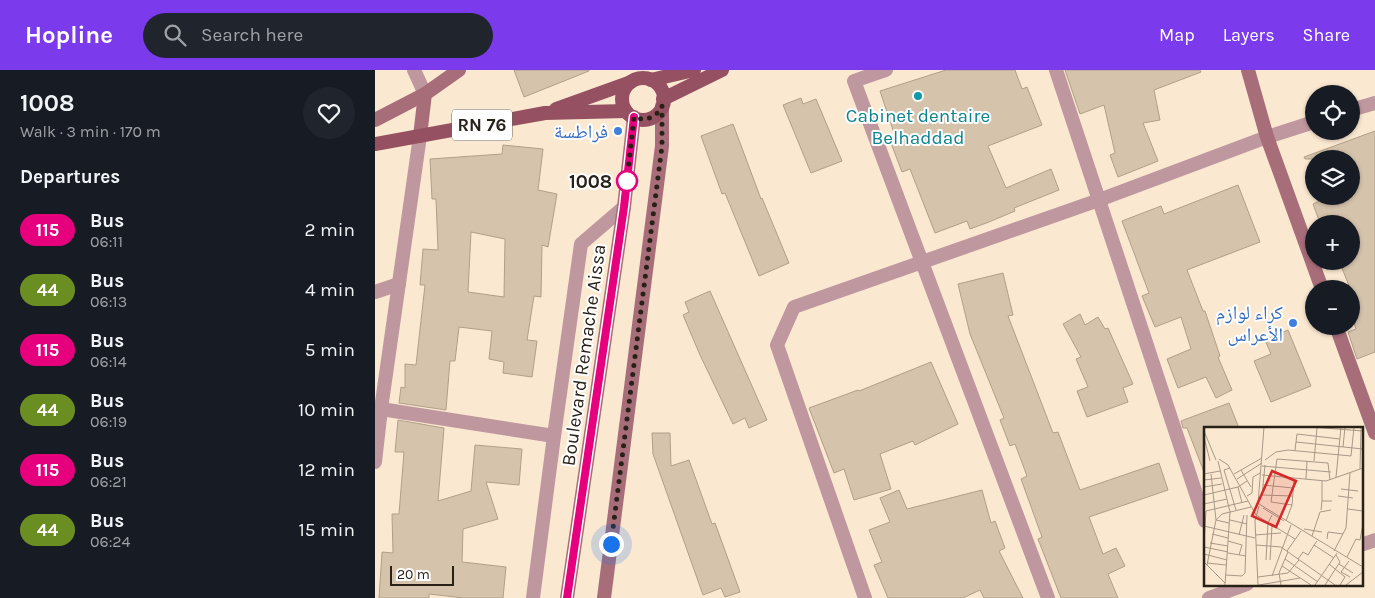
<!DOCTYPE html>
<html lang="en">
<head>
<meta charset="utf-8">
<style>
  body { margin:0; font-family:Karla,"Noto Naskh Arabic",sans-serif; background:#20242c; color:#f1f3f6; height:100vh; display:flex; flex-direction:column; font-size:19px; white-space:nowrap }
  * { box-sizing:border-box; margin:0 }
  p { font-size:16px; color:#9ea1a6 }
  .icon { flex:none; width:28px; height:28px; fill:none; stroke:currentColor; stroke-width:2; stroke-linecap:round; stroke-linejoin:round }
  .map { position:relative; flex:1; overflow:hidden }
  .details { display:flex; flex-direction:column; background:#171b24; width:375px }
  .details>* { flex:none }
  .badge { padding:0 10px; border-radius:16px; font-size:18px; line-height:32px }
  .fabs { position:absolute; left:930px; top:15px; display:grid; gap:10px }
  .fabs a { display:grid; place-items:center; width:55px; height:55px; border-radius:50%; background:#171b24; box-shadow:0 1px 4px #0004; font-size:25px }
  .scale { position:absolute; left:15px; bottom:12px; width:64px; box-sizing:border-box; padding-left:5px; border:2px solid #282118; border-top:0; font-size:14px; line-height:18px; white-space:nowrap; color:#282118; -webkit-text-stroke:4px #fff; paint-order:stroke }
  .you { position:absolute; width:25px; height:25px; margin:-12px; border:4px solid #fff; border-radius:50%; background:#1a73e8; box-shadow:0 0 0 8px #1a73e833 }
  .map>.badge { position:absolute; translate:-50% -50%; box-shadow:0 0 0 2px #fff }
  h2 { padding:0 20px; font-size:19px; line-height:45px }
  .round { display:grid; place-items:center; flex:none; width:52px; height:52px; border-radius:26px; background:#20242c }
  .head { display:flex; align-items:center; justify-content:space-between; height:85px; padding:0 20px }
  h1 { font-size:24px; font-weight:700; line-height:38px }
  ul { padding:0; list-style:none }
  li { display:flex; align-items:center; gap:15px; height:60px; padding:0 20px }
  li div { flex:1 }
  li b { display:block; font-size:19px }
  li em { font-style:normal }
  li .badge { min-width:55px; font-weight:700; text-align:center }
  header { display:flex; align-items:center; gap:30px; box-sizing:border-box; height:70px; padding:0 25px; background:#7c3aed; color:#fff }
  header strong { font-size:24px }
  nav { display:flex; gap:28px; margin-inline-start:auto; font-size:18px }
  .search { width:350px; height:45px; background:#20242c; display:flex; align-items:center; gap:12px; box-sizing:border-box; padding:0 18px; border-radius:28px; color:#9ea1a6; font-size:19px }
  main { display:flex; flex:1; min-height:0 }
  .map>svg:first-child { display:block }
  .building { fill:#d5c3ac; stroke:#b19f89; fill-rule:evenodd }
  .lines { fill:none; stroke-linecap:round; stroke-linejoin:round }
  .minor { stroke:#bf979f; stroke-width:14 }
  .secondary { stroke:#a76e7a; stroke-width:14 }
  .primary { stroke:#955161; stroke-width:14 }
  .line-casing { stroke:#fff; stroke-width:11 }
  .line { stroke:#e6007e; stroke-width:8 }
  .walk { stroke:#282118; stroke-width:5; stroke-dasharray:0 9 }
  .culture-dot { fill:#0f9aa8; stroke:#fff; stroke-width:2 }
  .shop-dot { fill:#3f7fe0; stroke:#fff; stroke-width:2 }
  .stop-dot { fill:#fff; stroke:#e6007e; stroke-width:2.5 }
  .labels { text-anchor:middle; stroke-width:4; stroke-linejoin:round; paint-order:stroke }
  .shield { fill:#fff; stroke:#68645d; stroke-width:1 }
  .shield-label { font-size:18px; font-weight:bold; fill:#282118 }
  .culture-label { font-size:19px; fill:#0d838f; stroke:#fff }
  .shop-label { font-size:19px; fill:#366cbe; stroke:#fff; text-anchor:end }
  .stop-label { font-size:19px; font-weight:bold; fill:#282118; stroke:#fff; text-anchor:end }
  .street-label { font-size:19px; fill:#282118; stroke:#fff }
  .inset-road { fill:none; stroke:#a79887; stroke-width:1 }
  .view { fill:#d62828; fill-opacity:0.15; stroke:#d62828; stroke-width:2.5 }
  .inset-edge { fill:none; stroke:#282118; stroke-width:2.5 }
</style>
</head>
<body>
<header>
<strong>Hopline</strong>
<div class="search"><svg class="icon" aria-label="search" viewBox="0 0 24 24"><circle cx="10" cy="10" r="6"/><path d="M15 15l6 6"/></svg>Search here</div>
<nav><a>Map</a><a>Layers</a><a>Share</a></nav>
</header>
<main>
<section class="details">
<div class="head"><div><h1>1008</h1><p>Walk · 3 min · 170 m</p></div><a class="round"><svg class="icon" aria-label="heart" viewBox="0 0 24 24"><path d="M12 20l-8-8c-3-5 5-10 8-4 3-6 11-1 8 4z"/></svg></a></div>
<h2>Departures</h2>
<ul>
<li><span class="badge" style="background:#e6007e;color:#fff">115</span><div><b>Bus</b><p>06:11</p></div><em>2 min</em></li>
<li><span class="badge" style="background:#6b8e23;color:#fff">44</span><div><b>Bus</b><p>06:13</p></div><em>4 min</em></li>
<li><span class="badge" style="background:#e6007e;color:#fff">115</span><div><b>Bus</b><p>06:14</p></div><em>5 min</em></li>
<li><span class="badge" style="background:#6b8e23;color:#fff">44</span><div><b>Bus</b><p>06:19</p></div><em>10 min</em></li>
<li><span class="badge" style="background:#e6007e;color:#fff">115</span><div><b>Bus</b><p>06:21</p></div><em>12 min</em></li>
<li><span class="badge" style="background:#6b8e23;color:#fff">44</span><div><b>Bus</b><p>06:24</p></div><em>15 min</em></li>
</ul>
</section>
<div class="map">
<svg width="1000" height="528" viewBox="0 0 1000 528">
  <rect width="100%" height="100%" fill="#fbe8d1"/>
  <g class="building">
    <path d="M139,0H214V1L149,27Z"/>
    <path d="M571,0H640L647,19L652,17L667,55L613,76L631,118L676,99L684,120L639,138L640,141L614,152L595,159L592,151L560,163L535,99L527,102L514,68L520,66L505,21Z"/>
    <path d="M690,0H825L826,2L779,20L785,50L768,53L783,91L743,107L735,85L740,83L729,35L705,44Z"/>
    <path d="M426,28L428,34L441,29L467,91L436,103L408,35Z"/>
    <path d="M358,54L386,129L387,128L414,193L384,206L350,123L347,124L326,66Z"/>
    <path d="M1000,61V282L982,289L973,262L981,259L976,243L984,240L964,191H976V154H952L951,151L945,153L938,134L944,131L942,126H976V89H930L929,87Z"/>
    <path d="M128,75L168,79L163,120L182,124L173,177L167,175L166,227L159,226L152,270L162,271L157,307L128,303L129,292L114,289L117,261L84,257L80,291H75L71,340L24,333L26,317L30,318V294L41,295L50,215H45L48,179L63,180L61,129H57L55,89L127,84ZM96,162L130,169L129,227L93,222Z"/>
    <path d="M863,115L885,172L812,200L828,241H830L845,286L843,287L857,320L841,328L831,307L803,318L792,289L816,279L806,247L780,257L767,226L774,223L747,151L786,136L789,144Z"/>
    <path d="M628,203L638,245L633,246L678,363L683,362L705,420L784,393L793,420L714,447L728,484L741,478L750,496L733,504L743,528H686L663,469L667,467L646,409L652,406L640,374L635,376L625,350L629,348L595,264L583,214Z"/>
    <path d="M335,221L392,350L374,358L370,348L358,354L325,285L308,245L314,242L310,232Z"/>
    <path d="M705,244L710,255L723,247L730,259L733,258L758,314L748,318L753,332L712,347L702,321L713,317L701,289L706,287L688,254Z"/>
    <path d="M913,260L936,316L896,332L879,291L896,284L890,270Z"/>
    <path d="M556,292L583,354L540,375L538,371L505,384L516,419L479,430L469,399L459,403L434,338L483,320L484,321Z"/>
    <path d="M854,333L864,358H830L829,402L812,358H808L806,351Z"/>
    <path d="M23,350L69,358L63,431L96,421L100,375L147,379L144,415L111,412L123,449L88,459L87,492L131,497L128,528H89L54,524V528H4L7,482L18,483L17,444H24L29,382H20Z"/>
    <path d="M277,363H295L296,396L314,390L337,454L340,453L365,522L350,527L346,518L328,525L278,384Z"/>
    <path d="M524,420L532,439L607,420L616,453L620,451L630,478L624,481L648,528H609L605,520L588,528H513L499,495L507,492L494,460L515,452L505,428Z"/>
  </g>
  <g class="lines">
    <g class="minor">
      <path d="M39,0L50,24"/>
      <path d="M511,0L479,11L673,528"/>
      <path d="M681,0L830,451"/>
      <path d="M976,40L1000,33"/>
      <path d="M0,222L24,214"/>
      <path d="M0,341L6,339L179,366"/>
      <path d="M0,392L6,339L45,66"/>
      <path d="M986,475L1000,470"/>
      <path d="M158,528L179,366L206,174L249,137"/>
      <path d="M490,528L402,275L419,237L724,130L892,67L939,52"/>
      <path d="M834,528L872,514"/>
    </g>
    <g class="secondary">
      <path d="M873,0L892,67L947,219"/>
      <path d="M0,50L50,24"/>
      <path d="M45,66L50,24L84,0"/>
      <path d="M961,256L1000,363"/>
      <path d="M192,528L249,137L259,47"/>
      <path d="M229,528L287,76V36"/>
    </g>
    <g class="primary">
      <circle cx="268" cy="29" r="21"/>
      <path d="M276,10L319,0"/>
      <path d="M288,29L347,0"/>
      <path d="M181,39L256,12"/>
      <path d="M0,74L170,43L251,41"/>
    </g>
  </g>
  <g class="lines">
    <defs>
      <path id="line" d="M192,528L249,137L259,47"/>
    </defs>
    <use href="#line" class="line-casing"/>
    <use href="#line" class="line"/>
    <path class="walk" d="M236,474L287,76V36C282,47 271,52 259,47L251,119L252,111"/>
  </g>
  <circle class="culture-dot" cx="543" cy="26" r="5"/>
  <g class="shop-dot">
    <circle cx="243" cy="61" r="5"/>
    <circle cx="918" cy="253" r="5"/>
  </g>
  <circle class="stop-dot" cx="252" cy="111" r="10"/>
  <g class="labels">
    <rect class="shield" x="77" y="39.5" width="60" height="31" rx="4"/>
    <g class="shield-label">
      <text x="107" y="61">RN 76</text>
    </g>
    <g class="culture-label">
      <text x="543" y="52">Cabinet dentaire<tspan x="543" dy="22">Belhaddad</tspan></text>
    </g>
    <g class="shop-label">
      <text x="233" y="68">فراطسة</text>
      <text x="908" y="249">كراء لوازم<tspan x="908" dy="22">الأعراس</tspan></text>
    </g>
    <g class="stop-label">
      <text x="237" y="118">1008</text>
    </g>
    <g class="street-label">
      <text transform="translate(208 285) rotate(-82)" y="7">Boulevard Remache Aissa</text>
    </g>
  </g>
  <g transform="translate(829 357)">
    <rect width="159" height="159" fill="#fbe8d1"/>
    <path class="inset-road" d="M107,0L159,4M0,4L12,33M0,10L6,34M92,15L159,22M139,20L141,0M91,23L93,7L136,12M15,32L24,38L52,88M61,33L72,25L84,23L147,29L150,0M14,34L26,85L21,158M110,34L113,1M61,38L58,68L88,69M58,39L127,45M26,41L20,43L32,83M156,42L157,0M37,43L47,60M0,47L16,44M7,47L12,93L25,96M30,47L58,31M58,48L122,54L159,41M132,50L137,0M33,52L58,36M102,52L103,34M0,53L17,51M59,58L89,61M0,60L18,57M34,60L38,76M137,62L154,64M0,68L34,60L43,54M43,69L48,66L49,50L56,46M134,69L149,71M118,74V54M0,77L23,72M54,77L60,0M55,77L159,140M88,78L67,75L73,32L124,36L126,53M59,81L80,94M144,82L159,84M117,83L118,74H128M52,88L91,112M26,93L43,97M82,94L88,78L90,52M0,99L51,111M100,102L118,105M8,107L24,111M35,108L40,88M51,108L77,106M108,109L116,85L127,83M123,112L124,105L139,107M24,114L38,118L35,128M113,114L110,118L130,131M0,115L2,84L44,74M6,116L24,119M52,118L77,120L131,158M0,120L24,125M83,124L97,104M130,124L142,101L146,46M24,126L42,129M0,127L23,133M143,130L152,112L156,113L159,97M81,132L114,155M94,132L99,125L104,128L110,118M62,133L64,96L68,88M66,133L68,99M145,134L137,145L146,150M0,135L21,156M3,136L22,138M125,137L141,150L136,158M135,137L149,146M3,138L12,93L18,87L47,80M78,139L107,158M22,148L38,149L41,146L43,88M68,149L87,98M54,150L84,146L95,133M54,158L51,94L55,79M55,158L96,151M77,158L75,146L84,125M111,158L133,126M121,158L136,135L132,128M142,158L159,145"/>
    <path class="view" d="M68,44L92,54L72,100L48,89Z"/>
    <rect width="159" height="159" class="inset-edge"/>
  </g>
</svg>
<div class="fabs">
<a><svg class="icon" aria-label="locate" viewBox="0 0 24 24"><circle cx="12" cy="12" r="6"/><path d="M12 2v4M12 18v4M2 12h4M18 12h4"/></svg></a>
<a><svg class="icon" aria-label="layers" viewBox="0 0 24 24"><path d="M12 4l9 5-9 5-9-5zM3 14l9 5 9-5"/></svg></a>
<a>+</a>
<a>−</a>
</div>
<div class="scale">20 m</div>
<div class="you" style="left:236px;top:474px"></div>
</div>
</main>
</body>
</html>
